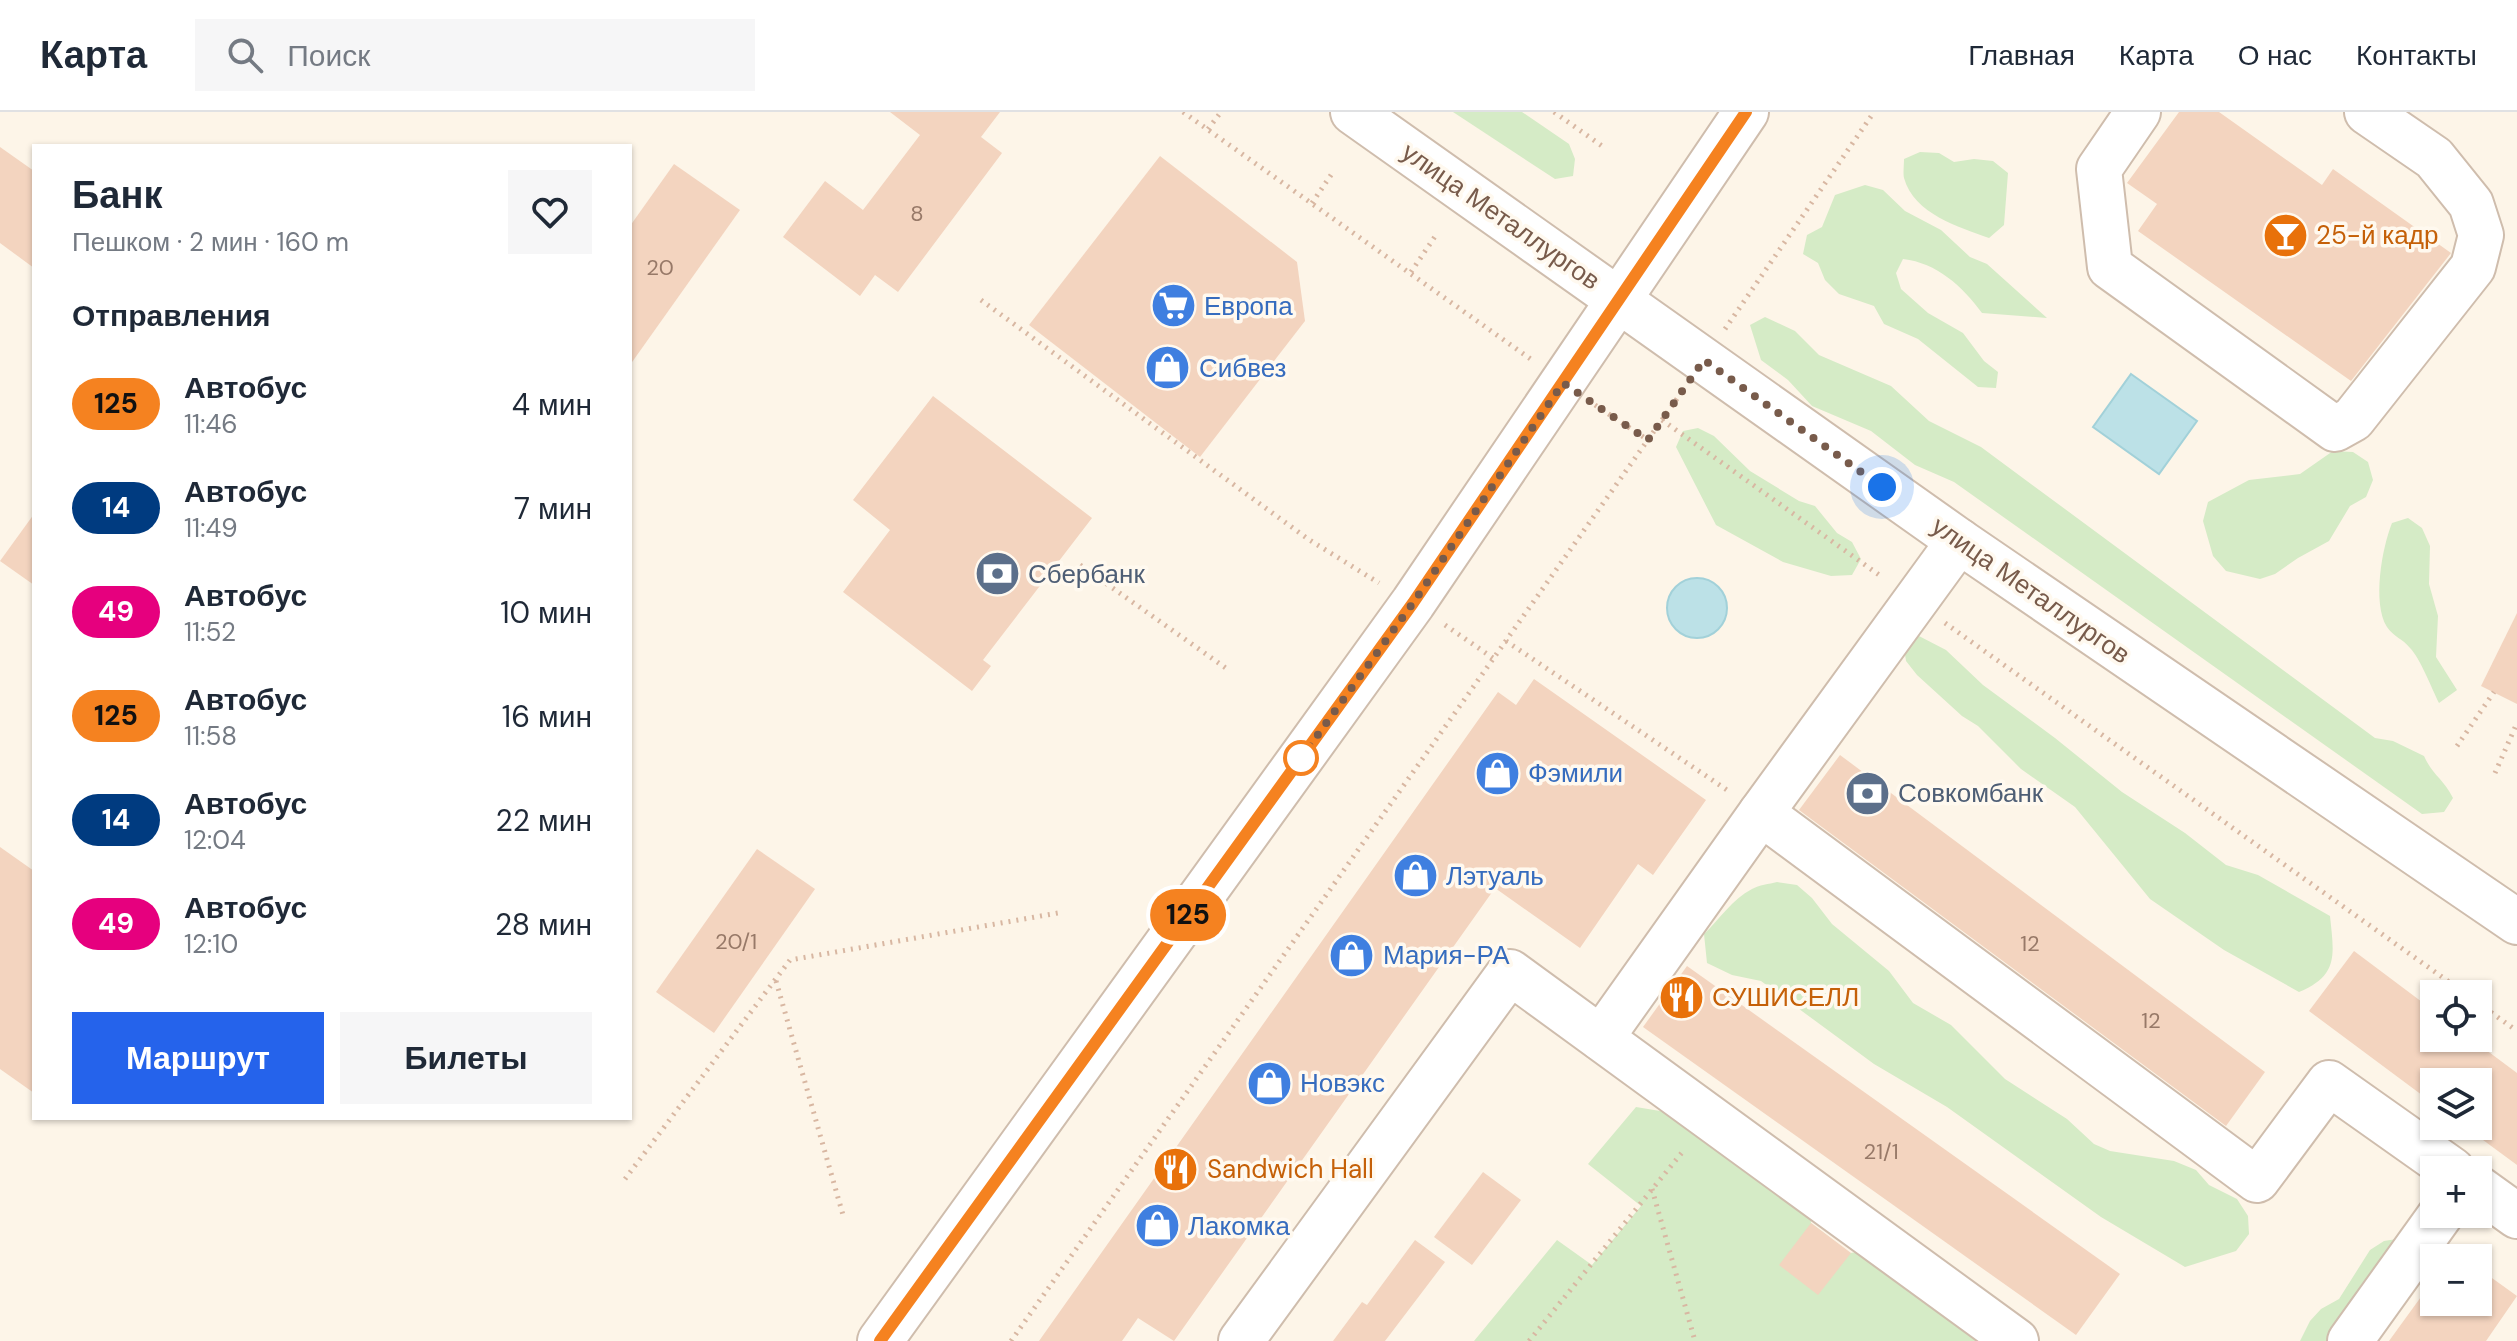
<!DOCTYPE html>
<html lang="ru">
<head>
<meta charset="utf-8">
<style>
  body { margin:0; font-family:"DM Sans",sans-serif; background:#f6f6f7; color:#1f2937; height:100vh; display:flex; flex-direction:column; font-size:30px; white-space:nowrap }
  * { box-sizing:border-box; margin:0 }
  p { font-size:26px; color:#747a83 }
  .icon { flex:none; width:44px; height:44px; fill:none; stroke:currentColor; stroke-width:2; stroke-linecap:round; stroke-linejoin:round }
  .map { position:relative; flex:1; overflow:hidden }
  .details { position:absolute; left:32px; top:32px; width:600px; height:976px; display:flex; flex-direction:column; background:#fff; border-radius:0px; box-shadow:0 2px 6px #0004 }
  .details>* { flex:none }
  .badge { padding:0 16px; border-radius:26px; font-size:28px; line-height:52px }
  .buttons { position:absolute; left:2420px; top:868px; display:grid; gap:16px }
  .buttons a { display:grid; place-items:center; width:72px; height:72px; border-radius:0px; background:#fff; box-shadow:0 2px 6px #0004; font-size:40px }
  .you { position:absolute; width:40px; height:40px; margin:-20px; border:6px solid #fff; border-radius:50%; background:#1a73e8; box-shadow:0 0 0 12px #1a73e833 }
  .map>.badge { position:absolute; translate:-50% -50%; box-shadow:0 0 0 4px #fff }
  h2 { padding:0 40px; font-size:30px; line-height:72px }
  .round { display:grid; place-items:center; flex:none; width:84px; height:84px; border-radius:0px; background:#f6f6f7 }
  .head { display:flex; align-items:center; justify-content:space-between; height:136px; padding:0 40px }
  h1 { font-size:38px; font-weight:700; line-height:60px }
  .primary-button { display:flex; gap:16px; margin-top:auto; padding:16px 40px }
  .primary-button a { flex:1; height:92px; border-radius:0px; background:#2563eb; color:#fff; font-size:32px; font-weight:700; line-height:92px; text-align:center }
  .primary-button a+a { background:#f6f6f7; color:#1f2937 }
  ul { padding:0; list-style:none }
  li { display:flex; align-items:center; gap:24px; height:104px; padding:0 40px }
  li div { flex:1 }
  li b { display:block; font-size:30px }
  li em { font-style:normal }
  li .badge { min-width:88px; font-weight:700; text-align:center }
  header { display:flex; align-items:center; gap:48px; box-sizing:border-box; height:112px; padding:0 40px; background:#fff; border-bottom:2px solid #e0e1e3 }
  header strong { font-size:38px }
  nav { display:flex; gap:44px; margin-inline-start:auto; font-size:28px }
  .search { width:560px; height:72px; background:#f6f6f7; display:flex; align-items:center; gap:20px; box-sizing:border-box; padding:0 28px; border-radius:0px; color:#747a83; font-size:30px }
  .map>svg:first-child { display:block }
  .green { fill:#d5ebc6 }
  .water { fill:#bce1e7; stroke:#a2d1d9; stroke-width:2 }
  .building { fill:#f3d4bf }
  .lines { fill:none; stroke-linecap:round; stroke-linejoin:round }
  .minor-casing { stroke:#cfbdad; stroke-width:48 }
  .path { stroke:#d8b7a2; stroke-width:5; stroke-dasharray:2 6; stroke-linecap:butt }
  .minor { stroke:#fff; stroke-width:44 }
  .line-casing { stroke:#fff; stroke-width:18 }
  .line { stroke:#f58220; stroke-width:12 }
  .walk { stroke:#785b4b; stroke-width:8; stroke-dasharray:0 14.4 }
  .stop-dot { fill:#fff; stroke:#f58220; stroke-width:4 }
  .labels { text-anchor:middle; stroke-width:7; stroke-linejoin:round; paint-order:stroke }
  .number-label { font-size:22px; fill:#977968 }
  .street-label { font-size:26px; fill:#785b4b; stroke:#fff9ef }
  .food-label { font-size:26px; fill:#c56008; stroke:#fff9ef; text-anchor:start }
  .shop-label { font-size:26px; fill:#366cbe; stroke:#fff9ef; text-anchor:start }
  .service-label { font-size:26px; fill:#4e5e75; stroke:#fff9ef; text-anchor:start }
</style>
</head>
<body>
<header>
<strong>Карта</strong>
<div class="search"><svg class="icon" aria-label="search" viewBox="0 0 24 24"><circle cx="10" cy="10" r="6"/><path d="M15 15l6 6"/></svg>Поиск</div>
<nav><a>Главная</a><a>Карта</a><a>О нас</a><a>Контакты</a></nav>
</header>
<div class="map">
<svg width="2517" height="1229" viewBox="0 0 2517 1229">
  <rect width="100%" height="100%" fill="#fdf5e8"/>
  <g class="green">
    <path d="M1453,0H1522L1569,32L1575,47L1573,64L1555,67Z"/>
    <path d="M1920,40L1939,41L1954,50L1974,47L1993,49L2008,61L2004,113L1989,126C1959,115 1914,102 1904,66C1903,61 1904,53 1904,47Z"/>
    <path d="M1865,73L1883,78L1905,99L1941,118L1970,145L1987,152L2047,206L1982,201C1962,174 1937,151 1903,147L1896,161L1901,177L1928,201L1963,221L1984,249L1998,260L1996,276L1978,275L1918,227L1884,212L1874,194L1839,182L1825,168L1818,151L1803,142L1807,123L1822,115L1835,83Z"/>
    <path d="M1765,205L1795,219L1819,243L1891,274L1929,309L1981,335L2375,626L2393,629L2424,644C2433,664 2443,666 2453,686L2444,700L2422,702L1954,370L1915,353L1871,319L1812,294L1788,268L1761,248L1750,213Z"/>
    <path d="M1698,316L1714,324L1750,359L1799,389L1815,394L1837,421L1852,430L1861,447L1852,463L1831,464L1783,450L1716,413L1676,335L1683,319Z"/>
    <path d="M2333,339L2353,340L2368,350L2373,368L2366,385L2350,394L2329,429L2298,446L2275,462L2260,467L2226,459L2213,444L2203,409L2208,390L2249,368L2300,362Z"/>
    <path d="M2408,406L2422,416L2430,434L2429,472L2438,504L2436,545L2457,578L2439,591C2432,577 2420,546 2410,536C2403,527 2394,525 2387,515C2372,491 2382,436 2392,411Z"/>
    <path d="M1917,523L1946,538L1983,573L2055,626L2122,680L2185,721L2226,753L2258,763L2330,804C2334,843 2339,863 2299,880L2224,838L2150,787L2075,695L2021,657L1978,614L1962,604L1917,563L1906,549L1903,529Z"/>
    <path d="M1777,770L1797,773L1812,786L1832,812L1889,859L1913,891L1951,913L2005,967L2067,1007L2094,1032L2110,1039L2174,1049L2196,1058L2209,1073L2237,1087L2248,1104L2249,1122L2236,1139L2185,1155L2101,1105L1947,995L1874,952L1761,869L1732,863L1707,851L1704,822C1720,807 1732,787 1752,777C1759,773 1769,772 1777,770Z"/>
    <path d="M1636,995L1678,1002L1810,1098L1811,1111L1850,1141L1867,1139L1989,1229H1474L1557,1128L1592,1153L1641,1094L1588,1052Z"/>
    <path d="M2403,1126L2341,1229H2300L2310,1209L2321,1197L2339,1187L2370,1138L2384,1129Z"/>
  </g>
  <g class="water">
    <path d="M2131,262L2197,309L2159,362L2093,315Z"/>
    <circle cx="1697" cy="496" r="30"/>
  </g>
  <g class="building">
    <path d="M890,0H1000L981,25L1002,41L898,180L875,163L860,184L783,125L825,69L863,98L920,23Z"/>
    <path d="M2179,0H2219L2322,73L2333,57L2451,141L2351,269L2138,119L2157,92L2127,71Z"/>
    <path d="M0,35L34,59V156L0,131Z"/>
    <path d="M1160,44L1297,150L1305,209L1200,345L1029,213Z"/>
    <path d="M674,52L740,98L630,253V114Z"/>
    <path d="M933,284L1092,406L983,548L991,554L972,579L843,480L890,418L853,388Z"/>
    <path d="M34,402V473L0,449Z"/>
    <path d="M2517,501V592L2481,574Z"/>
    <path d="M1534,567L1706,688L1653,763L1638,752L1580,836L1495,776L1174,1229L1138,1206L1122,1229H1039L1498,580L1516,593Z"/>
    <path d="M1840,643L2265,960L2226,1014L1799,698Z"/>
    <path d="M0,735L34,759V981L0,957Z"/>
    <path d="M757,737L815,777L714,921L656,880Z"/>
    <path d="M2354,839L2434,899V926H2470L2517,961V1053L2464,1014H2478V970H2434V992L2309,899Z"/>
    <path d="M1687,854L2120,1162L2076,1223L1643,915Z"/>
    <path d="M1483,1060L1521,1088L1472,1153L1434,1125Z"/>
    <path d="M1811,1111L1851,1141L1818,1183L1779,1153Z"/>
    <path d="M1415,1128L1445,1150L1385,1229H1333L1362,1190L1367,1193Z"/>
    <path d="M2478,1156L2517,1184L2486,1229H2389L2434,1167V1190H2478Z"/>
  </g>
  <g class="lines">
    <defs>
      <g id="minor">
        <path d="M1353,0L1959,429L2517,810"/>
        <path d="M2138,0L2099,57L2110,155L2335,317L2353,307L2473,155L2481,123L2471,92L2434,46L2367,0"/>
        <path d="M1761,701L2257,1068L2329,971L2452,1058"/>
        <path d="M1601,926L1761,701L1959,429"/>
        <path d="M2478,1076L2517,1104"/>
        <path d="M880,1229L1413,491L1746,0"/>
        <path d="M1241,1229L1510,860L2016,1229"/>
        <path d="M2350,1229L2441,1102"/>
      </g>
    </defs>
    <use href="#minor" class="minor-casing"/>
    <g class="path">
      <path d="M1183,0L1532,248"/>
      <path d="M1554,0L1602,34"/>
      <path d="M1208,17L1221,0"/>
      <path d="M1312,91L1333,60"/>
      <path d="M1411,160L1436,123"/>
      <path d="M981,188L1308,427L1379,471"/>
      <path d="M1725,217L1874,0"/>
      <path d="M1595,293L1648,328"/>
      <path d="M1662,308L1882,465"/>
      <path d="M1080,453L1230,559"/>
      <path d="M1945,511L2466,882"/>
      <path d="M1445,513L1493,546"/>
      <path d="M1506,529L1727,678"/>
      <path d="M2457,634L2494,580"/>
      <path d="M2495,661L2517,611"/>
      <path d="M776,869L843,1103"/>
      <path d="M2478,891L2517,919"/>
      <path d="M625,1067L790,848L1058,801"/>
      <path d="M1652,1077L1695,1229"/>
      <path d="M1011,1229L1681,281"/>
      <path d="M1529,1229L1684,1038"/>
    </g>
    <use href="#minor" class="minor"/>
  </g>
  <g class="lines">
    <defs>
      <path id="line" d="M880,1229L1413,491L1746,0"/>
    </defs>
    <use href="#line" class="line-casing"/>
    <use href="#line" class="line"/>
    <path class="walk" d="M1301,646L1413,491L1563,271L1648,328L1704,248L1882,375"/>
  </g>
  <defs>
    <symbol id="bar-disc" viewBox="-11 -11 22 22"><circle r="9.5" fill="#e8710a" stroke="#fff9ef"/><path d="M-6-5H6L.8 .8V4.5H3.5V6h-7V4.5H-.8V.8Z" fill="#fff"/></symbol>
    <symbol id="supermarket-disc" viewBox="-11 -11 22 22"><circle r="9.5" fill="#3f7fe0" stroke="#fff9ef"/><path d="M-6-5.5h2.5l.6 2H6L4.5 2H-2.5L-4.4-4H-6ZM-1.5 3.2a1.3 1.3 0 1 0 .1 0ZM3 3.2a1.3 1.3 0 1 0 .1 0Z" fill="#fff"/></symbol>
    <symbol id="shop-disc" viewBox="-11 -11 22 22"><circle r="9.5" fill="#3f7fe0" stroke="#fff9ef"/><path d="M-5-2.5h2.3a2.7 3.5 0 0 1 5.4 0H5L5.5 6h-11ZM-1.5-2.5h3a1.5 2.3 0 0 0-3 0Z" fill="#fff"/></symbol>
    <symbol id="bank-disc" viewBox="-11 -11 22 22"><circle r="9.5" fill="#5c6f8a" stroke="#fff9ef"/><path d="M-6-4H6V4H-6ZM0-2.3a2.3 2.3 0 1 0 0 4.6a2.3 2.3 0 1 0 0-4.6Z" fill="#fff"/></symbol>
    <symbol id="restaurant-disc" viewBox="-11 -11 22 22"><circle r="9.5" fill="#e8710a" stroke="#fff9ef"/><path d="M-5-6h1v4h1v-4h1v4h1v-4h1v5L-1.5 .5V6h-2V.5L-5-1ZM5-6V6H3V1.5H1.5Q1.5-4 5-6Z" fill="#fff"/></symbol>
  </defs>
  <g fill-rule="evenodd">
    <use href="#bar-disc" x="2260" y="98" width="51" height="51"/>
    <use href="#supermarket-disc" x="1148" y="168" width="51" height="51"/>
    <use href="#shop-disc" x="1142" y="230" width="51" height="51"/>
    <use href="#bank-disc" x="972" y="436" width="51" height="51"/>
    <use href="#shop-disc" x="1472" y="636" width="51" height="51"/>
    <use href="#bank-disc" x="1842" y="656" width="51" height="51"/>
    <use href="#shop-disc" x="1390" y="738" width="51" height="51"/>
    <use href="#shop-disc" x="1326" y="818" width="51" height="51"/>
    <use href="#restaurant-disc" x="1656" y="860" width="51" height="51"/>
    <use href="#shop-disc" x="1244" y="946" width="51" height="51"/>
    <use href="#restaurant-disc" x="1150" y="1032" width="51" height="51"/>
    <use href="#shop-disc" x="1132" y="1088" width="51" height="51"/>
  </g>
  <circle class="stop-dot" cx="1301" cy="646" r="16"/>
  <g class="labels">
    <g class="number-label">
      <text x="917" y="109">8</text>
      <text x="660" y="163">20</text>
      <text x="736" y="837">20/1</text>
      <text x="2030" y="839">12</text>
      <text x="2151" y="916">12</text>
      <text x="1881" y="1047">21/1</text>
    </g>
    <g class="street-label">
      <text transform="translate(1501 104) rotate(35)" y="9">улица Металлургов</text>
      <text transform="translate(2031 478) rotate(35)" y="9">улица Металлургов</text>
    </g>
    <g class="food-label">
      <text x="2316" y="132">25-й кадр</text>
      <text x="1712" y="894">СУШИСЕЛЛ</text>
      <text x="1207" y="1066">Sandwich Hall</text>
    </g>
    <g class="shop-label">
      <text x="1204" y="203">Европа</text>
      <text x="1199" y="265">Сибвез</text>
      <text x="1528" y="670">Фэмили</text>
      <text x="1446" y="773">Лэтуаль</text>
      <text x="1383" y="852">Мария-РА</text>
      <text x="1300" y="980">Новэкс</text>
      <text x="1188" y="1123">Лакомка</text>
    </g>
    <g class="service-label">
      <text x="1028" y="471">Сбербанк</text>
      <text x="1898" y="690">Совкомбанк</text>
    </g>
  </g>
</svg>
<div class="buttons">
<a><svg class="icon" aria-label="locate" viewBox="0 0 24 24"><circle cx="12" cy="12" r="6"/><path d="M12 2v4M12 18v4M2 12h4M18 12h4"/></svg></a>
<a><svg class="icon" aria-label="layers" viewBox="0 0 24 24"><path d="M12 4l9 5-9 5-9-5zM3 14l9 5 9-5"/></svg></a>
<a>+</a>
<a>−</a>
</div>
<div class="you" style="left:1882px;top:375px"></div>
<b class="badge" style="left:1188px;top:803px;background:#f58220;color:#111">125</b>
<section class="details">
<div class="head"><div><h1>Банк</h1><p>Пешком · 2 мин · 160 m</p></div><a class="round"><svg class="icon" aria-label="heart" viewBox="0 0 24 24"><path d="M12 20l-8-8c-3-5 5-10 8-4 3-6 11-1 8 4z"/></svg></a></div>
<h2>Отправления</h2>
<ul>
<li><span class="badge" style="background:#f58220;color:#111">125</span><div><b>Автобус</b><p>11:46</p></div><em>4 мин</em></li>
<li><span class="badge" style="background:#003b80;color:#fff">14</span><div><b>Автобус</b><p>11:49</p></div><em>7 мин</em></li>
<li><span class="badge" style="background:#e6007e;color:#fff">49</span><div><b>Автобус</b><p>11:52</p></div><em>10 мин</em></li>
<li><span class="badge" style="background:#f58220;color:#111">125</span><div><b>Автобус</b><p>11:58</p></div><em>16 мин</em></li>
<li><span class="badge" style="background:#003b80;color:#fff">14</span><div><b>Автобус</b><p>12:04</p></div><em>22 мин</em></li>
<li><span class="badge" style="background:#e6007e;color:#fff">49</span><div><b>Автобус</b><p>12:10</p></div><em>28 мин</em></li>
</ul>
<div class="primary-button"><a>Маршрут</a><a>Билеты</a></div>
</section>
</div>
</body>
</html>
